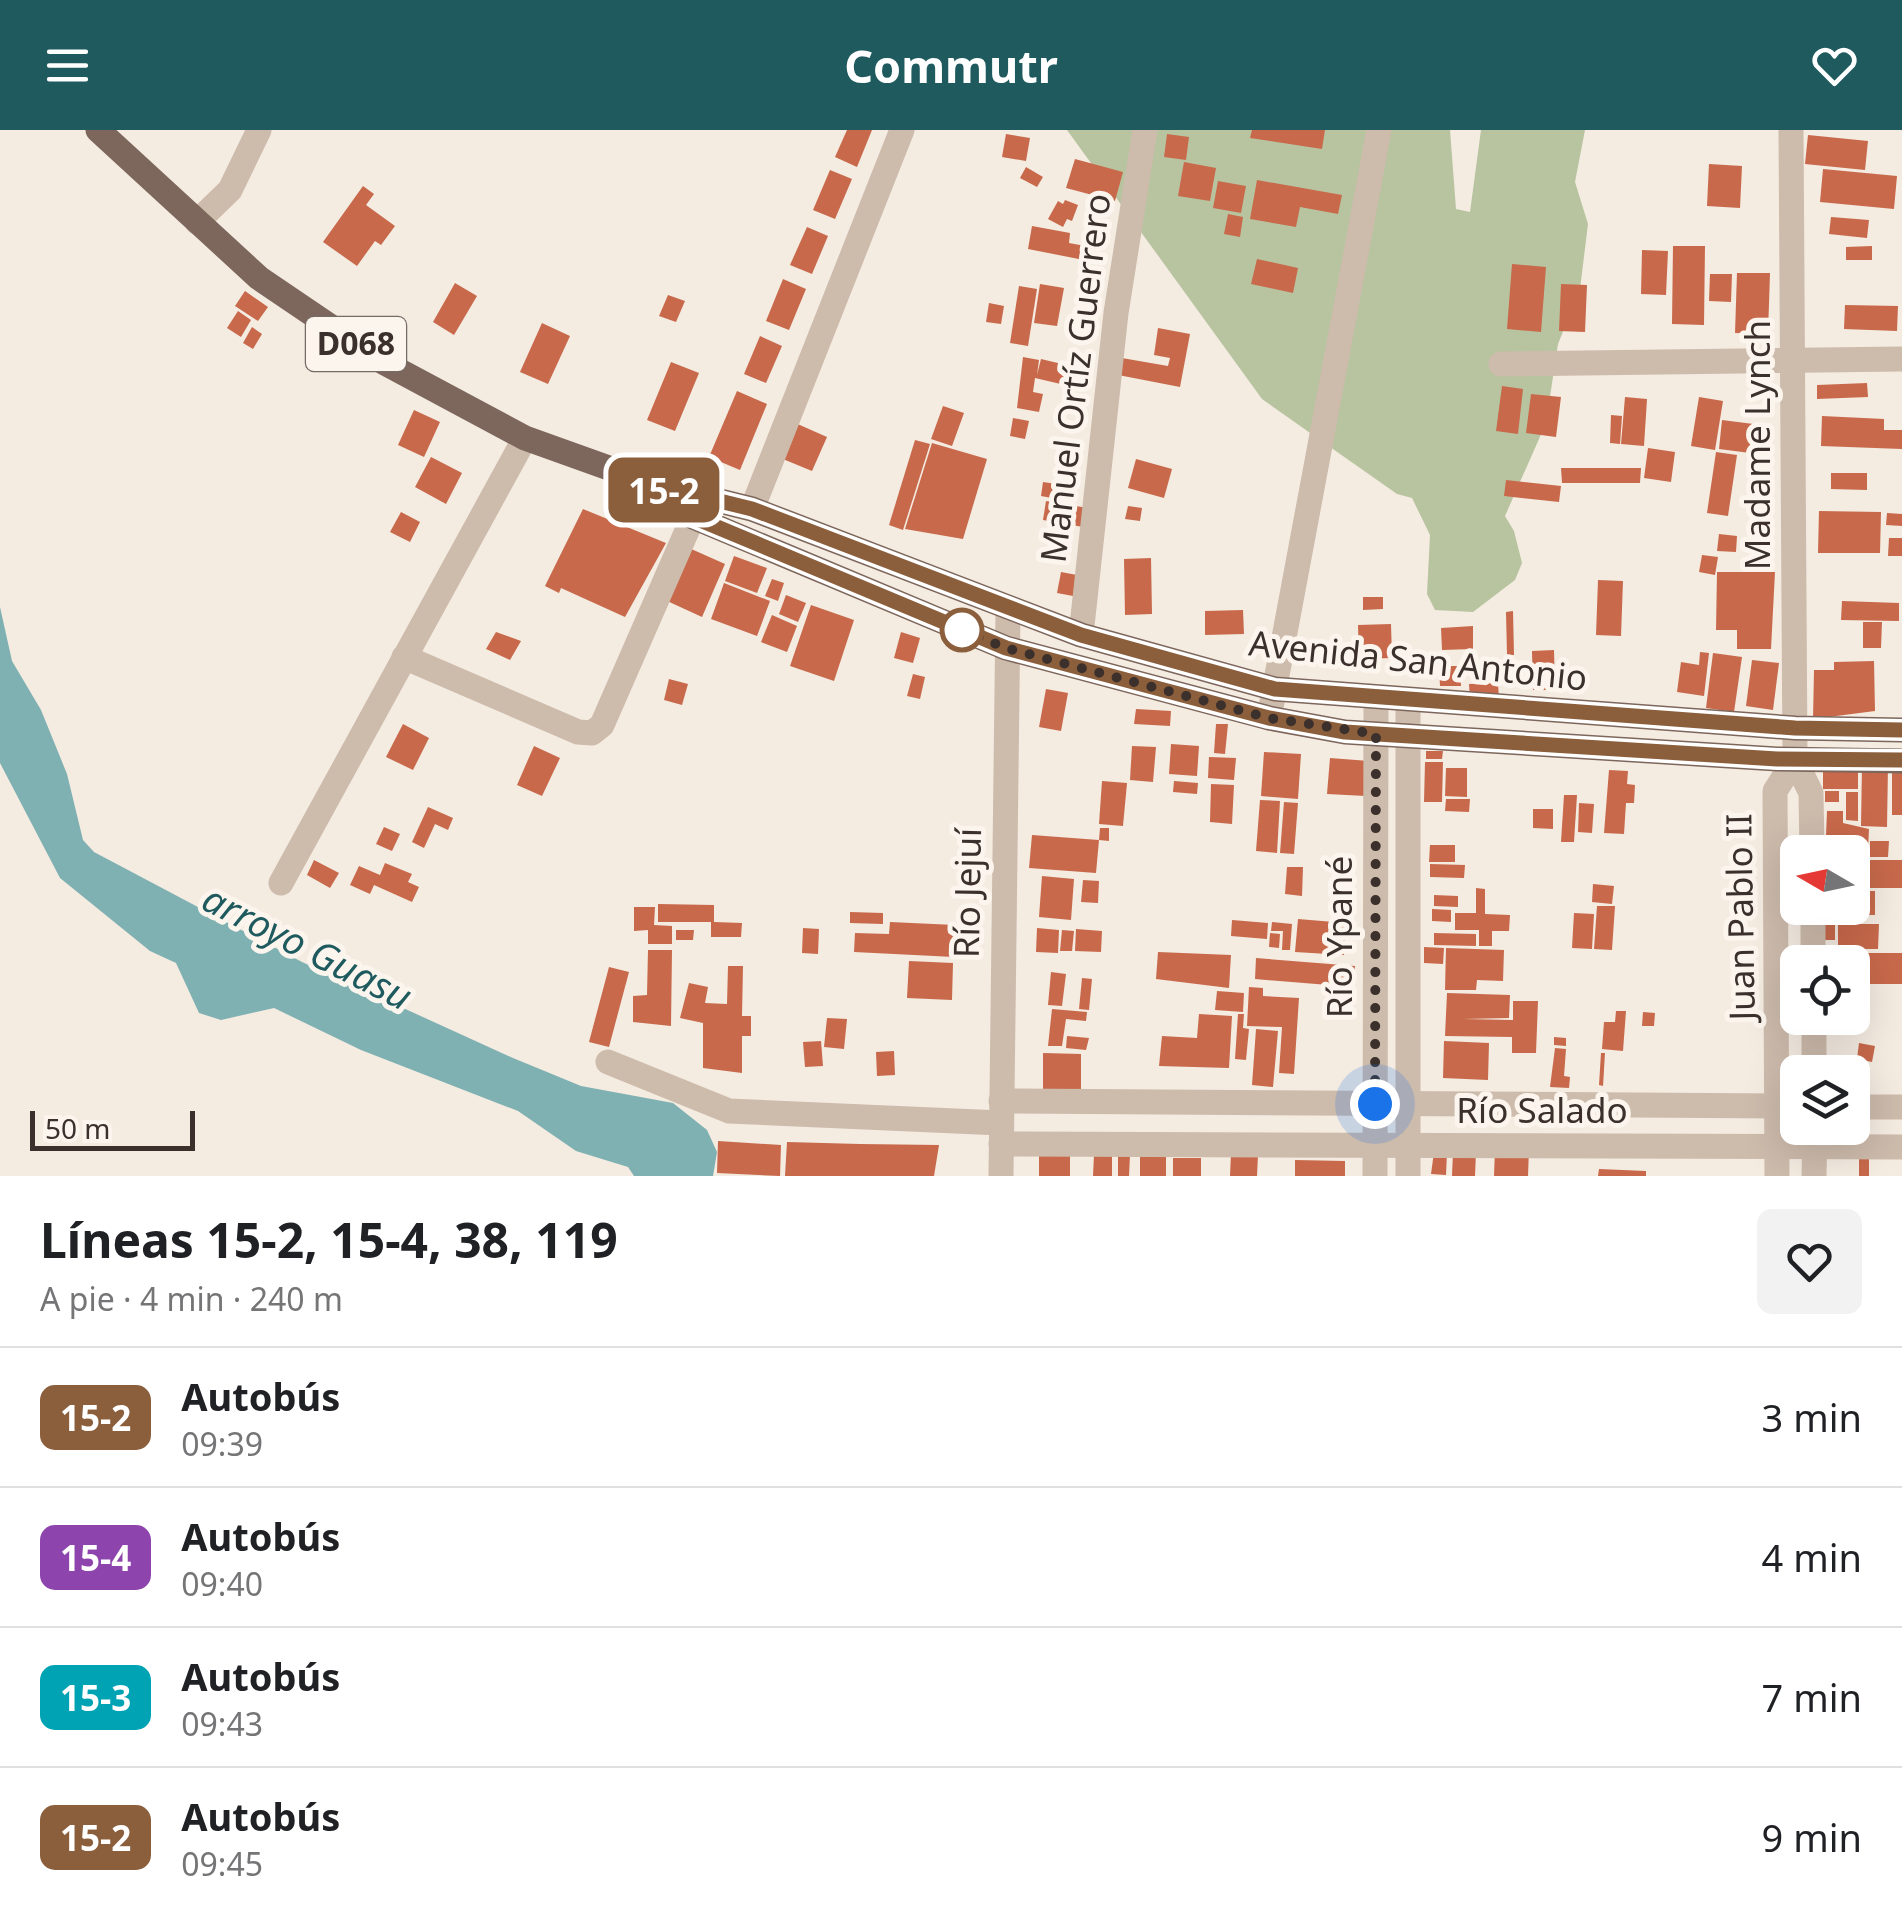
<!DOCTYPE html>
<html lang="es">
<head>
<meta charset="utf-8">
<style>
  body { margin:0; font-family:"Noto Sans",sans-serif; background:#f2f2f2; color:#202124; height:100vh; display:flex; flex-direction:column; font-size:38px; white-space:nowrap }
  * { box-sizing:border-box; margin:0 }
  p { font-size:32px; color:#757577 }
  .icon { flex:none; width:55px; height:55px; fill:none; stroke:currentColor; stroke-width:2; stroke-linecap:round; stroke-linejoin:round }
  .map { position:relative; height:1046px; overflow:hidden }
  .side { display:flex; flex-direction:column; background:#fff; flex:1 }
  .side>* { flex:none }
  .badge { padding:0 20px; border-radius:15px; font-size:35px; line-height:65px }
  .needle { width:65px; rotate:279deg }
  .buttons { position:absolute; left:1780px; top:705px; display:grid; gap:20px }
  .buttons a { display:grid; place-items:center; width:90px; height:90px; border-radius:15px; background:#fff; box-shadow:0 10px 40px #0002; font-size:50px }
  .scale { position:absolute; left:30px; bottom:25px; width:165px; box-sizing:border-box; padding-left:10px; border:5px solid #3b302b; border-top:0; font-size:28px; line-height:35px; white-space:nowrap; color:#3b302b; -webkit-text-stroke:8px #fbf5ee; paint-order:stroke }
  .you { position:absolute; width:50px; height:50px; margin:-25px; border:8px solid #fff; border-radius:50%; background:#1a73e8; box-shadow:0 0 0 15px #1a73e833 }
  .map>.badge { position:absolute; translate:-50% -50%; box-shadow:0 0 0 5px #fff }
  .round { display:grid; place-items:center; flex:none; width:105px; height:105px; border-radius:15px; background:#f2f2f2 }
  .summary { display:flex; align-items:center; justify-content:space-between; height:170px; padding:0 40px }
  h1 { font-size:48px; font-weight:700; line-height:75px }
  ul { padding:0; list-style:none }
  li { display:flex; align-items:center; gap:30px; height:140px; padding:0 40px; border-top:2px solid #e0e0e0 }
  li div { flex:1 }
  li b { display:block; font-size:38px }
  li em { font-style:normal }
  li .badge { min-width:110px; font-weight:700; text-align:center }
  header { display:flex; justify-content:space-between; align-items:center; height:130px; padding:0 40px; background:#1f5a5e; color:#fff; font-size:45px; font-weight:700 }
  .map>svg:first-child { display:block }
  .green { fill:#b8c4a0 }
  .water { fill:#7fb0b2 }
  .building { fill:#c8694b }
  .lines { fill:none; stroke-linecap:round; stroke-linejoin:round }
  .minor { stroke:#cdbbac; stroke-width:25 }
  .major { stroke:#7d675c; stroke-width:25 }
  .line-casing { stroke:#fff; stroke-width:22 }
  .line { stroke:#8b5e3c; stroke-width:15 }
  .walk { stroke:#3b302b; stroke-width:10; stroke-dasharray:0 18 }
  .stop-dot { fill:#fff; stroke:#8b5e3c; stroke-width:5 }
  .labels { text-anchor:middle; stroke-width:10; stroke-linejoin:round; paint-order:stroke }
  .shield { fill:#fbf5ee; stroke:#756b66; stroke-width:2.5 }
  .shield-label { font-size:32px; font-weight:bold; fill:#3b302b }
  .street-label { font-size:35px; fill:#3b302b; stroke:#fbf5ee }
  .water-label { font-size:38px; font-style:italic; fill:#1f5a5e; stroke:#fbf5ee }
</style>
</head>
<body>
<header><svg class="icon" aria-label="menu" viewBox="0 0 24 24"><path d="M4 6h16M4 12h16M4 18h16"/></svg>Commutr<svg class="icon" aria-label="heart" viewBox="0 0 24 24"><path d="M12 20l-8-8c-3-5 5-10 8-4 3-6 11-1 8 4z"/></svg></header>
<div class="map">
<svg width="1902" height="1046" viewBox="0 0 1902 1046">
  <rect width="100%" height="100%" fill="#f4ebe1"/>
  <path class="green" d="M1067,0H1450L1456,79L1470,82L1481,0H1585L1575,52L1588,94L1580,159L1558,214L1546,293L1505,386L1514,401L1522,433L1515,450L1473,482L1435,480L1427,464L1430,405L1412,368L1397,364L1262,269Z"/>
  <path class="water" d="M0,477L12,531L41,580L67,644L83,710L94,722L302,832L513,928L581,956L673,973L707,1000L717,1022L713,1046H634L628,1037L576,1021L518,981L361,920L274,878L221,890L199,883L176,833L150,821L60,748L0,633Z"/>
  <g class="building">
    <path d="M847,0H872L857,37L835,27Z"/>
    <path d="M1252,0H1325L1322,19L1250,8Z"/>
    <path d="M1006,4L1030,8L1026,31L1002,27Z"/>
    <path d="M1167,4L1189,7L1186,30L1164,27Z"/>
    <path d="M1808,5L1868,11L1865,40L1805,34Z"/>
    <path d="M1075,29L1123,42L1115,71L1066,58Z"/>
    <path d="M1184,32L1216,38L1210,71L1178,66Z"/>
    <path d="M1709,34L1742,36L1740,78L1707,76Z"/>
    <path d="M1026,37L1043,47L1037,57L1020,48Z"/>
    <path d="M1823,39L1897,46L1894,79L1820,72Z"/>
    <path d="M830,40L852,49L835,89L813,80Z"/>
    <path d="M1257,50L1342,65L1338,84L1300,77L1296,97L1250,89Z"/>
    <path d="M1218,51L1246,56L1241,83L1213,78Z"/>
    <path d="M363,56L374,64L366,75L395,96L381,115L375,111L357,136L323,112Z"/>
    <path d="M1065,70L1078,75L1072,91L1067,89L1063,97L1048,89L1058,71L1063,74Z"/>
    <path d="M1228,84L1243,87L1240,107L1224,104Z"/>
    <path d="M1831,87L1869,90L1867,108L1829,104Z"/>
    <path d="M1032,96L1070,103L1069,113L1096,118L1094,132L1028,119Z"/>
    <path d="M807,97L828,106L812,144L790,135Z"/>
    <path d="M1673,116H1705L1704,195L1672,194Z"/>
    <path d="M1872,116V130H1846V117Z"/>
    <path d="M1642,120L1668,121L1666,165L1641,164Z"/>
    <path d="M1257,129L1298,138L1293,163L1251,154Z"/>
    <path d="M1512,134L1546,137L1541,202L1507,199Z"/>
    <path d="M1737,143H1770L1768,204L1735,203Z"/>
    <path d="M1710,144H1732L1731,172L1709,171Z"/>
    <path d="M783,149L806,159L789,200L766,191Z"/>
    <path d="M455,153L477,166L454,205L433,192Z"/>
    <path d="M1040,154L1064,158L1057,196L1034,193Z"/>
    <path d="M1561,154L1587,155L1585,202L1559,201Z"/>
    <path d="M1019,156L1037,159L1028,216L1010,213Z"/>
    <path d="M245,161L268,177L258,191L235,176Z"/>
    <path d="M668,165L685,171L676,192L659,186Z"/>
    <path d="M989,173L1004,176L1001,194L986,192Z"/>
    <path d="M1845,175L1898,176L1897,201L1844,199Z"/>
    <path d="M238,181L251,190L241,207L227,198Z"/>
    <path d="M542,193L570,206L548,254L520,242Z"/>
    <path d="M252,197L262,204L253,219L243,213Z"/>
    <path d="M1158,198L1190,204L1180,257L1113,244L1116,227L1168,236L1170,228L1154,225Z"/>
    <path d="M760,206L782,216L766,253L744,244Z"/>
    <path d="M1023,227L1039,230L1037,245L1041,229L1087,240L1082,259L1035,248L1033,262L1043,264L1039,282L1017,278Z"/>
    <path d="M671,232L699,243L675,301L647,290Z"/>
    <path d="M1867,253L1868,267L1817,269V255Z"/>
    <path d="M1502,256L1523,259L1518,304L1496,301Z"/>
    <path d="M737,261L767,274L740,340L709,327Z"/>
    <path d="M1531,264L1561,267L1556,307L1526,303Z"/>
    <path d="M1625,267L1647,269L1644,316L1621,314Z"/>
    <path d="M1699,267L1723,271L1715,320L1691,316Z"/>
    <path d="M943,276L964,283L952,316L931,309Z"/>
    <path d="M414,280L440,292L424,327L398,315Z"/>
    <path d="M1611,285L1622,286L1620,314L1610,313Z"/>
    <path d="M1822,286L1884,289V300H1902V319L1821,316Z"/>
    <path d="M1013,288L1029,291L1025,309L1010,306Z"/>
    <path d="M1722,290L1769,296L1766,325L1719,319Z"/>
    <path d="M793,292L827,307L812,341L778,327Z"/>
    <path d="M915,310L930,314L903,400L889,395Z"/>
    <path d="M932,313L987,329L963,409L905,399Z"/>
    <path d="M1648,318L1675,322L1671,352L1644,348Z"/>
    <path d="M1716,322L1737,325L1728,386L1707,383Z"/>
    <path d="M431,327L462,343L446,374L415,357Z"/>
    <path d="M1136,329L1172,339L1164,368L1128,358Z"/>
    <path d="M1561,338H1641L1640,353H1562Z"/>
    <path d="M1831,343H1867V360L1831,359Z"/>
    <path d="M1506,350L1561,356L1559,372L1504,366Z"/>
    <path d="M1043,352L1070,356L1068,371L1041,366Z"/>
    <path d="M1046,371L1088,378L1083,397L1043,390Z"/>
    <path d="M1128,376L1142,378L1140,391L1125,389Z"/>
    <path d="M583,379L666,413L625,487L561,458L559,463L545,456Z"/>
    <path d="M1819,381L1881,382L1880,423H1818Z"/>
    <path d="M401,382L420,392L410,412L390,402Z"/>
    <path d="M1887,383L1902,384V396L1886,395Z"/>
    <path d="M1719,404L1737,406L1736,422L1717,421Z"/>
    <path d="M1889,408H1902V426H1888Z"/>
    <path d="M689,418L725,434L702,487L665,470Z"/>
    <path d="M1702,425L1718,427L1715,445L1699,442Z"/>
    <path d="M734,426L767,438L757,463L725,451Z"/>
    <path d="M1151,428L1152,484L1125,485L1124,429Z"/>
    <path d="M1061,442L1077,445L1073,466L1057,463Z"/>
    <path d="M1717,442H1775L1771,519H1737V500H1716Z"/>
    <path d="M772,449L784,453L778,471L765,466Z"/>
    <path d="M1598,450L1623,451L1621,506L1596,505Z"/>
    <path d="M724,453L770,471L757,506L711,489Z"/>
    <path d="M786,465L806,473L798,492L779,484Z"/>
    <path d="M1363,467H1383V479L1363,480Z"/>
    <path d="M1842,471L1899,473V491L1841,490Z"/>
    <path d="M811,475L854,490L834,551L790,536Z"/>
    <path d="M1243,480L1244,504L1205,505V481Z"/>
    <path d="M1513,481L1514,525H1507L1506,482Z"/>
    <path d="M772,485L797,496L787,522L761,512Z"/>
    <path d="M1863,492H1882L1881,518H1863Z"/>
    <path d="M1391,494L1392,528L1359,529L1358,495Z"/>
    <path d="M1473,496V519L1442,520L1441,498Z"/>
    <path d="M496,502L521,511L510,530L486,519Z"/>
    <path d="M901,502L920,508L913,533L894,528Z"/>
    <path d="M1554,520L1555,560H1533L1532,521Z"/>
    <path d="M1700,522L1709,523L1704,566L1677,562L1681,532L1699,535Z"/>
    <path d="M1713,523L1742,527L1734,582L1706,578Z"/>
    <path d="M1752,530L1779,533L1773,580L1746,576Z"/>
    <path d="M1874,531L1875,581L1813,589L1814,540H1834V532Z"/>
    <path d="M1439,536H1460L1461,556H1440Z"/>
    <path d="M913,544L925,547L920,569L907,566Z"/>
    <path d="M669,549L688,554L682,575L664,570Z"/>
    <path d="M1498,553L1499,569L1470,570L1469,554Z"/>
    <path d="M1046,559L1068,563L1061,601L1039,597Z"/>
    <path d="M1136,579L1171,581L1170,596L1134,594Z"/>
    <path d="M403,594L429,608L413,640L386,627Z"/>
    <path d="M1216,594H1228L1225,624L1214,623Z"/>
    <path d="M1171,614L1199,616L1197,646L1169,644Z"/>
    <path d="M534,616L560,628L542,666L517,655Z"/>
    <path d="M1132,616L1156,617L1153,652L1130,650Z"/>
    <path d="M1426,621H1443L1442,629H1426Z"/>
    <path d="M1264,622L1301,624L1298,669L1261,666Z"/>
    <path d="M1209,627L1236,628L1234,650L1208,648Z"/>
    <path d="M1330,628L1369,631L1366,666L1327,664Z"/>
    <path d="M1425,632H1443L1442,672H1424Z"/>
    <rect x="1823" y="635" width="35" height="24"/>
    <path d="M1862,635H1888L1887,697L1861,696Z"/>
    <path d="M1446,638H1467V667L1445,666Z"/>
    <rect x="1892" y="638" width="10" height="47"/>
    <path d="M1609,640L1628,641L1627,654L1635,655L1634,673H1626L1624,704L1604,703Z"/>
    <path d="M1102,651L1127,653L1123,696L1099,694Z"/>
    <path d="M1174,651L1198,653L1197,664L1173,662Z"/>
    <path d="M1211,654L1234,655L1232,694L1210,692Z"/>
    <rect x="1825" y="661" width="14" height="11"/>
    <path d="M1846,662H1858V691L1846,690Z"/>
    <path d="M1564,665H1577L1574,712H1561Z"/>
    <path d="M1446,669H1470L1469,682L1445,681Z"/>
    <path d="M1260,670L1280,671L1277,723L1256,721Z"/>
    <path d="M1284,672L1298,673L1294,724L1280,723Z"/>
    <path d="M1579,673L1594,674L1592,703L1578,702Z"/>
    <path d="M428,677L453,688L448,700L435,694L424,718L412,712Z"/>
    <path d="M1533,679H1553V699L1533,698Z"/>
    <path d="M1827,681H1843V693L1869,699L1868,721H1859V706H1826Z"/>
    <path d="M384,697L400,704L392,721L376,714Z"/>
    <path d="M1100,698H1109V711L1099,710L1096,743L1029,738L1032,705L1099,710Z"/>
    <path d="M1870,711H1889L1888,727H1870Z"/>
    <path d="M1430,715H1455V732H1429Z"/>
    <path d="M314,730L339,743L330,758L307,745Z"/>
    <rect x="1852" y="730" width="50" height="28"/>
    <path d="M385,733L412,744L408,752L419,757L412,772L374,755L370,764L350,755L359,736L380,745Z"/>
    <path d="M1430,734L1465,735L1464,748L1430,747Z"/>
    <path d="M1287,737H1303L1302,766L1285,764Z"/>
    <path d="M1042,746L1074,749L1071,790L1039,787Z"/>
    <path d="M1083,750L1099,751L1098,773L1081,772Z"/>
    <path d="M1593,754L1614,756L1612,774L1592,772Z"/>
    <path d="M1476,758L1485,759V784L1510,785L1509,801H1492V816H1479V800H1455V783H1476Z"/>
    <path d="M1852,761H1875V785H1842V778H1852Z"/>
    <path d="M1434,765L1458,766V777L1434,776Z"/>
    <path d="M658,774L714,775V792L742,793L741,807H711V792H658Z"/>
    <path d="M1597,776H1615L1612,820L1594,819Z"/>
    <path d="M634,777H655L654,795L672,796V814H648V800L634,801Z"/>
    <path d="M1432,779L1451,780V792L1432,791Z"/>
    <path d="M850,782L883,783V794L850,793Z"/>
    <path d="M1574,783L1594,784L1592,819L1572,818Z"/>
    <path d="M1298,789L1346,793L1344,825L1295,822Z"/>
    <path d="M1232,790L1268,793L1267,809L1231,806Z"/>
    <rect x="1819" y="791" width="16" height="19"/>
    <path d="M890,792L955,795L954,827L854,822L855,803L889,804Z"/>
    <path d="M1272,792L1292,794L1290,820H1282L1283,801H1271Z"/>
    <path d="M1838,794H1879L1878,819H1838Z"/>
    <path d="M803,798L819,799L818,824L802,823Z"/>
    <path d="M1037,798L1059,800L1058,823L1036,822Z"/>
    <path d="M1076,799L1102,801L1101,822L1075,821Z"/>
    <path d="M676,800H694L693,810H676Z"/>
    <path d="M1062,800L1074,801L1072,821H1060Z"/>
    <path d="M1270,803L1280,804L1279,818L1269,817Z"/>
    <path d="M1434,803L1476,804V816L1434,815Z"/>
    <path d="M1424,817L1444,818L1443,834L1424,833Z"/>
    <path d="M1446,818L1504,820L1503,851L1477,850L1476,860H1445Z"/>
    <path d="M648,820H672L671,896L633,892V866L647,865Z"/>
    <path d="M1158,822L1231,825L1229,858L1156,849Z"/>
    <path d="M1824,823H1902V854H1852V832H1824Z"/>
    <path d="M1256,828L1355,836L1353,857L1255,849Z"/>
    <path d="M909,831L953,833L952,870L907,868Z"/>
    <path d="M728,836H743L742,886H751V906H742V943L703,938V893L680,888L689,853L708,857L705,873L727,874Z"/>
    <path d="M609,837L629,842L609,917L589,912Z"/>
    <path d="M1051,842L1066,844L1062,876L1048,875Z"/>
    <path d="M1082,848L1092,849L1089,880L1079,879Z"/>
    <path d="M1249,857L1263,858V866L1299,868L1294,944L1279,943L1282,897L1247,896Z"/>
    <path d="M1217,861L1244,863L1243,882L1215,880Z"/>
    <path d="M1447,863L1510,865L1509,888L1463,889L1513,890V871H1538L1536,923H1512V907L1445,906Z"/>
    <path d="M1052,879L1087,882L1086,891L1066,889L1062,916H1048Z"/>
    <path d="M1616,881H1626L1623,921L1602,919L1604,892H1615Z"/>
    <path d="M1643,882L1655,883L1654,896H1642Z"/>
    <path d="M1199,884L1232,886L1229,938L1159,936L1162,906L1197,908Z"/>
    <path d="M1238,884H1244L1243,898L1249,899L1246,930L1235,929Z"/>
    <path d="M827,888L847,889L844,919L824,917Z"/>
    <path d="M1256,899L1278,901L1273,957L1252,955Z"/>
    <path d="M1067,906L1089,908L1086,920L1066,918Z"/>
    <path d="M1554,907L1566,908V916L1554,915Z"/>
    <path d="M821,911L823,936L805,937L803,912Z"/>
    <path d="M1444,911L1489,913L1488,950L1443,948Z"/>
    <path d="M1859,913L1875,916L1872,932L1857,929Z"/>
    <path d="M1555,918L1566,919L1564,946L1570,947L1569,958L1550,957Z"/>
    <path d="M894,921L895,945L877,946L876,922Z"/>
    <path d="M1043,923L1081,924V960H1043Z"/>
    <path d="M1601,923H1605L1603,956L1599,955Z"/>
    <path d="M718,1011L781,1015L780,1046L717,1043Z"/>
    <path d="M787,1012L860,1014L939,1015L934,1046H785Z"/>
    <path d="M1495,1018L1529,1019L1528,1046H1494Z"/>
    <path d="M1859,1020L1869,1021V1046H1859Z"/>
    <path d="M1453,1021L1476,1022L1475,1046H1452Z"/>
    <path d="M1434,1022H1447L1446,1045L1431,1044Z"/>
    <path d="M1231,1024L1258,1025L1257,1046H1230Z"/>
    <rect x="1039" y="1025" width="31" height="21"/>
    <path d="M1094,1025H1112V1046H1093Z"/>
    <path d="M1118,1025H1130L1129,1046H1118Z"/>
    <rect x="1140" y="1027" width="26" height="19"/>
    <rect x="1173" y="1028" width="28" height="18"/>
    <path d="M1295,1030L1345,1031V1046H1295Z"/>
    <path d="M1599,1039L1646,1041V1046H1598Z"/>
  </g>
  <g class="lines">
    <g class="minor">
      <path d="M1791,0L1795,630L1811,663L1812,722"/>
      <path d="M197,92L230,60L259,0"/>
      <path d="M1501,234L1902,229"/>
      <path d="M752,379L902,0"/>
      <path d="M1081,505L1116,183L1145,0"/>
      <path d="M404,527L578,602L592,603L602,595L693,387"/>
      <path d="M1269,588L1379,0"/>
      <path d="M281,753L525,308"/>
      <path d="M1813,778V832"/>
      <path d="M1814,888V942"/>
      <path d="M608,932L729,981L1001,993"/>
      <path d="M1001,971L1798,976"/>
      <path d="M1852,977H1902"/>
      <path d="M1001,1014L1902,1017"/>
      <path d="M1001,1046L1008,481"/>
      <path d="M1375,1046L1376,568"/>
      <path d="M1408,1046V571"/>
      <path d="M1777,1046L1775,661L1795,630"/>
      <path d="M1814,1046L1815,998"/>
    </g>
    <g class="major">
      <path d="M98,0L259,148L383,232L525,308L659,356L752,379L1081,505L1275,559L1795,598L1902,600"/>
      <path d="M661,358L693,387L1006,518L1269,588L1345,602L1777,629L1902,631"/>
    </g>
  </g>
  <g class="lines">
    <defs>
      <path id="line" d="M1902,600L1795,598L1275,559L1081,505L752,379L659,356L693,387L1006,518L1269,588L1345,602L1777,629L1902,630"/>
    </defs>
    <use href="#line" class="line-casing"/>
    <use href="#line" class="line"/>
    <path class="walk" d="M962,500L1006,518L1269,588L1376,604L1375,974"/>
  </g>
  <circle class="stop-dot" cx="962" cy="500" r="20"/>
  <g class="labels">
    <rect class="shield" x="306" y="187" width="100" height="54" rx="8"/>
    <g class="shield-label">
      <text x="356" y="225">D068</text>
    </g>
    <g class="street-label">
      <text transform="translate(1076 248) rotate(-83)" y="12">Manuel Ortíz Guerrero</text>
      <text transform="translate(1758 315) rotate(-90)" y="12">Madame Lynch</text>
      <text transform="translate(1418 531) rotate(6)" y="12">Avenida San Antonio</text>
      <text transform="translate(968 763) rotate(-89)" y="12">Río Jejuí</text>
      <text transform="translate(1741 787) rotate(-91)" y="12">Juan Pablo II</text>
      <text transform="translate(1340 807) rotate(-90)" y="12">Río Ypané</text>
      <text x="1542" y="993">Río Salado</text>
    </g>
    <g class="water-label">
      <text transform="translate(307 818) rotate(27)" y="13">arroyo Guasu</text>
    </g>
  </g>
</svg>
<div class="buttons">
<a><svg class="needle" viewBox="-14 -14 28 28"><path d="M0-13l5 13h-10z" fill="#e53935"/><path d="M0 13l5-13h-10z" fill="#757577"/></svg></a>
<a><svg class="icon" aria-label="locate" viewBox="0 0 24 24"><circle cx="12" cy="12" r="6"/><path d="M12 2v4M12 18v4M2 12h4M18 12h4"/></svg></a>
<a><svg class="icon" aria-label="layers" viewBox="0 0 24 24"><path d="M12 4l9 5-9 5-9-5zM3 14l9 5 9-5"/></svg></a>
</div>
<div class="scale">50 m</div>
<div class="you" style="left:1375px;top:974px"></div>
<b class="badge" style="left:664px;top:360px;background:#8b5e3c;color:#fff">15-2</b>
</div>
<section class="side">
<div class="summary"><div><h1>Líneas 15-2, 15-4, 38, 119</h1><p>A pie · 4 min · 240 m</p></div><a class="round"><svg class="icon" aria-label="heart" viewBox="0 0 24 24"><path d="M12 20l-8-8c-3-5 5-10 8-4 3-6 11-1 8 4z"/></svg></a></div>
<ul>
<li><span class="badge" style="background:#8b5e3c;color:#fff">15-2</span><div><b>Autobús</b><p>09:39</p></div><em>3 min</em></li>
<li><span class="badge" style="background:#8e44ad;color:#fff">15-4</span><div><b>Autobús</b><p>09:40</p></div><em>4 min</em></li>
<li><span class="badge" style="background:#00a3b4;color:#fff">15-3</span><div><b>Autobús</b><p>09:43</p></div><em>7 min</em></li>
<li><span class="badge" style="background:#8b5e3c;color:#fff">15-2</span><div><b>Autobús</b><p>09:45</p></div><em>9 min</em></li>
</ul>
</section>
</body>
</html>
